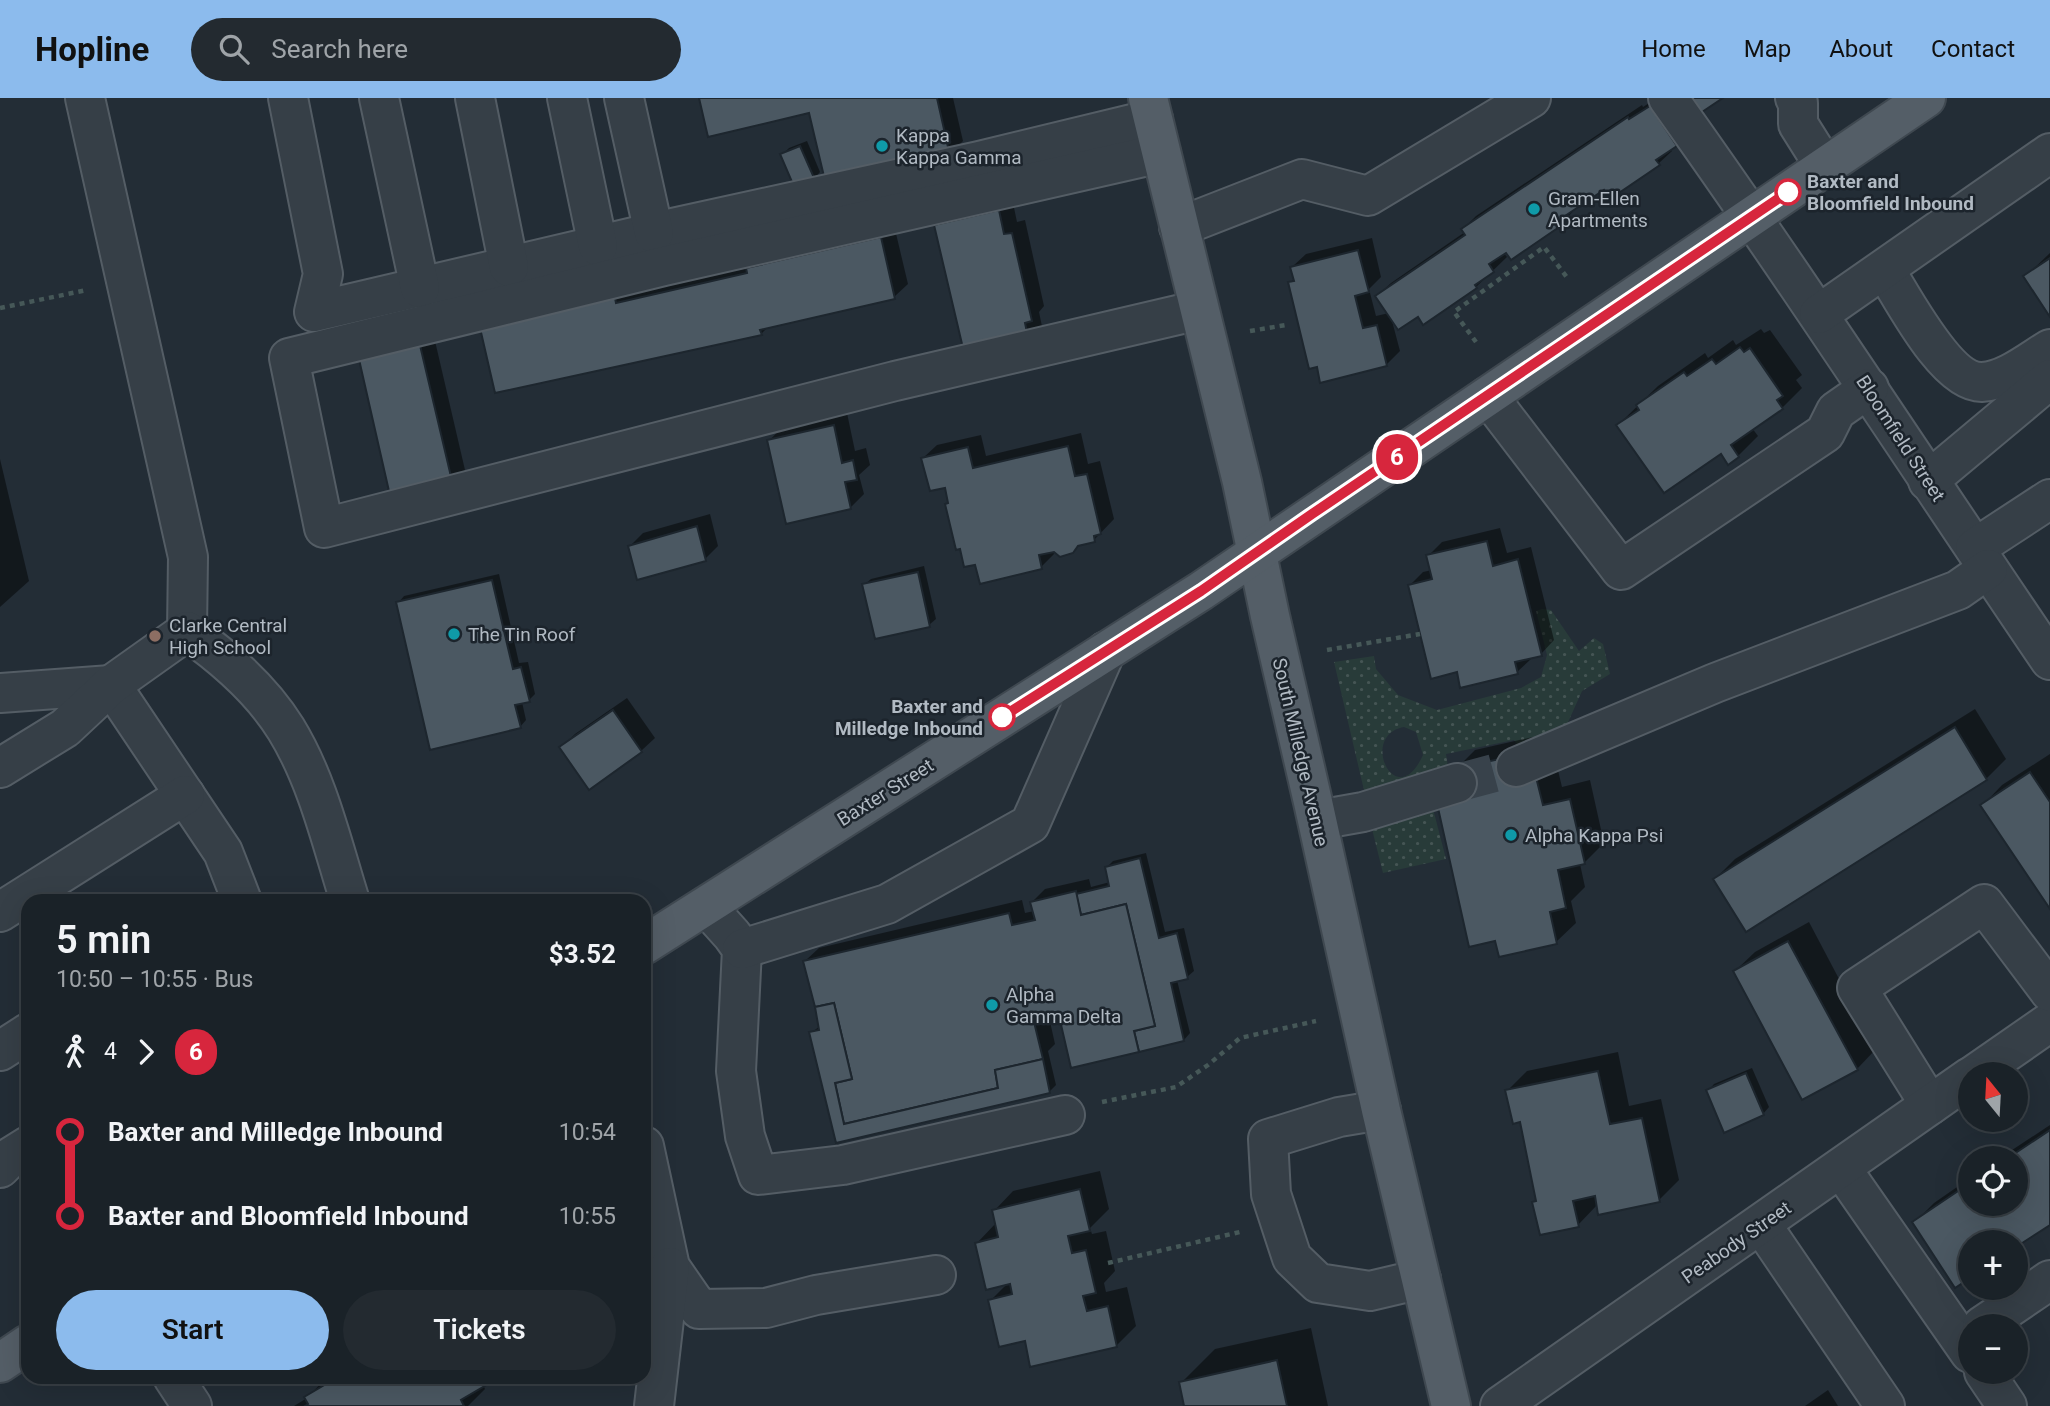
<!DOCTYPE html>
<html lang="en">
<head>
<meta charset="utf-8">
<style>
  body { margin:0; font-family:Roboto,sans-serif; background:#232a30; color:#f1f3f6; height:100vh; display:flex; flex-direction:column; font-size:26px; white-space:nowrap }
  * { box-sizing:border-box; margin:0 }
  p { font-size:23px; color:#9fa4a8 }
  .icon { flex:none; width:38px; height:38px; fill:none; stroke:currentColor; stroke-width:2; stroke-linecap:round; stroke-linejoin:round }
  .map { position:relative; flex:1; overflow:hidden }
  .details { position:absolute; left:21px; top:796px; width:630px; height:490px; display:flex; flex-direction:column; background:#1a2228; border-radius:21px; box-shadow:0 7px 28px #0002,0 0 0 2px #383f45 }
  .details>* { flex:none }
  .badge { padding:0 14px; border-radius:23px; font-size:24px; line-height:46px }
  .needle { width:46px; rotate:342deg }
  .controls { position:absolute; left:1958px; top:964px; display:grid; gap:14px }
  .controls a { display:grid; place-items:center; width:70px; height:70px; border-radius:50%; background:#1a2228; box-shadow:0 7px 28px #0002,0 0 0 2px #383f45; font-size:35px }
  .map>.badge { position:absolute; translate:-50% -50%; box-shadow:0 0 0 4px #fff }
  .legs { display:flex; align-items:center; gap:10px; height:77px; padding:0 35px; font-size:23px }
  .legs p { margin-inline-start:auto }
  .overview { display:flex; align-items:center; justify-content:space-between; height:119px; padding:0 35px }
  h1 { font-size:38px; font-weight:600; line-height:52px }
  .cta { display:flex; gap:14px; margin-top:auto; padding:14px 35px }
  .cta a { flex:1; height:80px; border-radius:42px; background:#8cbbed; color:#111; font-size:28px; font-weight:600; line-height:80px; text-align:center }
  .cta a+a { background:#232a30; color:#f1f3f6 }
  ul { padding:0 35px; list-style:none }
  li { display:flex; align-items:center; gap:24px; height:84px; font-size:26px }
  li i { display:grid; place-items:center; width:10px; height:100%; margin:0 9px; background:currentColor }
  li i::after { content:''; width:18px; height:18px; margin:-9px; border:5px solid; border-radius:50%; background:#1a2228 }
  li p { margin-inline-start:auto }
  li:first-child i { background:linear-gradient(#0000 50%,currentColor 0) }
  li:last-child i { background:linear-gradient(currentColor 50%,#0000 0) }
  header { display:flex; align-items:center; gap:42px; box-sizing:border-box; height:98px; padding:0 35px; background:#8cbbed; color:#111 }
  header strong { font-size:33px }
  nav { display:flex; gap:38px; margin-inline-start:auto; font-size:24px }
  .search { width:490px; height:63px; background:#232a30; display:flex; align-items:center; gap:18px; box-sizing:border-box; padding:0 24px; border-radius:38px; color:#9fa4a8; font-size:26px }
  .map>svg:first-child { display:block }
  .grass { fill:url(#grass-dots); fill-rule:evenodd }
  .shadow { fill:#0007 }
  .building { fill:#4b5862; stroke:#1d262e; stroke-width:2 }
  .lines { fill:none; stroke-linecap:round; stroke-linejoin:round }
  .minor-tunnel { stroke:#38424b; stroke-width:38; stroke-dasharray:38 19; stroke-linecap:butt }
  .minor-casing { stroke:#545d65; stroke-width:42 }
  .major-casing { stroke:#3f4850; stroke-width:42 }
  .path { stroke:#465858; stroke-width:4.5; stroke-dasharray:5 5; stroke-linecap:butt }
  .minor { stroke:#363f47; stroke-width:38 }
  .major { stroke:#545e67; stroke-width:38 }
  .line-1-casing { stroke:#fff; stroke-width:16 }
  .line-1 { stroke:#d7263d; stroke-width:10 }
  .culture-dot { fill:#0f9aa8; stroke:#1c242c; stroke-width:2.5 }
  .stop-1-dot { fill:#fff; stroke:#d7263d; stroke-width:3.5 }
  .education-dot { fill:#8d6e63; stroke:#1c242c; stroke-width:2.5 }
  .labels { text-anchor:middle; stroke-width:5; stroke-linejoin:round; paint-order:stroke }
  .poi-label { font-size:19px; fill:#b1bac3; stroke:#1c242c; text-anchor:start }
  .stop-label { font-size:19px; font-weight:bold; fill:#b1bac3; stroke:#1c242c; text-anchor:start }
  .street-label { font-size:19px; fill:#b1bac3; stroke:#1c242c }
</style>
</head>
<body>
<header>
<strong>Hopline</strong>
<div class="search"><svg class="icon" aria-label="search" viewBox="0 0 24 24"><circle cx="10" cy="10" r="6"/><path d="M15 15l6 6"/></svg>Search here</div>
<nav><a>Home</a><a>Map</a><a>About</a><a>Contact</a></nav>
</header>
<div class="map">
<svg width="2050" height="1308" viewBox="0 0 2050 1308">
  <defs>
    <pattern id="grass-dots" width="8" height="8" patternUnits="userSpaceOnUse" patternTransform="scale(1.75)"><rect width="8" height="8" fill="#283b39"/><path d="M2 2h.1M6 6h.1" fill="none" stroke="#455554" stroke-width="1.8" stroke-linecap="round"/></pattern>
  </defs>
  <rect width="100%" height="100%" fill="#232d36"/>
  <g class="grass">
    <path d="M1542,511L1551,512L1579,553L1594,540L1603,546L1610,576L1582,593L1565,631L1526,661L1514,642L1446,656L1450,682L1367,705L1334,564L1374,558L1376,571L1398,597L1437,612L1521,590L1541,579L1547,557L1536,513ZM1404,629L1416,634L1423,657C1396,717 1358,637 1404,629Z"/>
    <path d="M1432,707L1446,761L1383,775L1370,723Z"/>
  </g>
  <g class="shadow">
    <path d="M701,0H953L963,43L950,56L810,13Z"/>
    <path d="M1657,0L1690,33L1670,50L1672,53L1658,66L1604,90L1577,109L1564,123L1511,159L1506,152L1503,154L1507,159L1476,189L1418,216L1391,219L1400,253L1386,267L1290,185L1295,180L1292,169L1306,156L1372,140L1381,179L1369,191L1376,218L1389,215L1377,198L1391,185L1465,134L1463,131L1476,118L1642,7L1643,9Z"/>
    <path d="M807,43L820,74L814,81L783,56L789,50Z"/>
    <path d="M1012,100L1017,124L1025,122L1044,208L1039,214L1043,233L1029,246L936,127L950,114Z"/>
    <path d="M894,127L908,186L894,199L769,228L761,236L496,217Z"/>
    <path d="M2050,155V216L2025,179Z"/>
    <path d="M432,230L465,372L452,386L373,245Z"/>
    <path d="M1761,231L1764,235L1770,232L1802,277L1796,282L1802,290L1782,310L1752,330L1758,338L1738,358L1618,327L1658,288L1705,255L1708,260L1733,242L1736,247Z"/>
    <path d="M847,315L855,353L866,350L870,367L859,377L864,396L850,410L769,343L782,329Z"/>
    <path d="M1081,335L1088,366L1100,363L1114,421L1094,442L1081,445L1072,454L1053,452L1054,456L1041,469L977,464L950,404L946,388L923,360L937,347L981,337L986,358Z"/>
    <path d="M0,361L29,483L0,509Z"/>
    <path d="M710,416L718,448L705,461L630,448L643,435Z"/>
    <path d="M1500,430L1507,455L1531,449L1554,542L1541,556L1530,558L1531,561L1517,574L1458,572L1410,487L1423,474L1432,472L1428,458L1442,444Z"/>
    <path d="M924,468L936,521L929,527L864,487L871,481Z"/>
    <path d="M499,476L519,565L528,564L535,596L529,602L522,604L526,622L520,629L398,505L404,498Z"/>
    <path d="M627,600L655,640L641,653L561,650L575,636Z"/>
    <path d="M1975,611L2006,661L1986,681L1715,781L1735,761Z"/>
    <path d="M1533,639L1538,663L1555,660L1562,689L1590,682L1604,745L1584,765L1580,766L1585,789L1571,803L1576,825L1556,844L1455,672L1475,652Z"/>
    <path d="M2050,656V808L1983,707L2002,687Z"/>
    <path d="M1146,755L1165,834L1184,830L1194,873L1187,879L1177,882L1190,935L1184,942L1060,916L1049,919L1055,946L1048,953L1056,987L1050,993L811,935L820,928L805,863L819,850L1022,802L1025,815L1034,813L1032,804L1045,791L1089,781L1091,789L1110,784L1107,769L1113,763Z"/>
    <path d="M1809,824L1876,951L1857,971L1735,873L1755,854Z"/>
    <path d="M1618,954L1629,1008L1661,1001L1679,1082L1659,1102L1598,1106L1578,1127L1534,1104L1538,1101L1521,1022L1507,993L1527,973Z"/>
    <path d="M1752,970L1769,1009L1763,1016L1708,993L1714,986Z"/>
    <path d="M2050,1027V1125L2016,1147V1144H1970V1178L1956,1188L1914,1125L1934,1105L1970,1080V1106H2016V1060H2000Z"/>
    <path d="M1100,1073L1109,1111L1090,1130L1092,1136L1106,1133L1115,1173L1104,1185L1106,1194L1127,1189L1136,1228L1116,1248L1026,1241L990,1203L1008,1185L977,1145L996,1125L994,1113L1013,1093Z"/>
    <path d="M1311,1230L1328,1308H1186L1181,1285L1215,1251Z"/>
    <path d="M327,1279H497L483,1287L485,1291L468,1308H294L307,1300Z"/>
    <path d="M1828,1292L1838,1308H1805Z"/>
  </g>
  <g class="building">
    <path d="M699,0H937L950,58L826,87L809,15L708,39Z"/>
    <path d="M1679,0H1723L1693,20Z"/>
    <path d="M1650,8L1677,48L1656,62L1660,67L1610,101L1604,92L1562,120L1565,125L1511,162L1506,155L1489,166L1494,174L1475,187L1477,190L1423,227L1418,219L1398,232L1375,198L1465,137L1461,131L1628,19L1629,21Z"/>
    <path d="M800,48L815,82L795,91L780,56Z"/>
    <path d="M999,112L1004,136L1012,135L1032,223L1025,225L1030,248L966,263L934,127Z"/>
    <path d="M881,139L895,201L760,232L762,237L495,295L480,230L615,200L616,205L747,175L746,170Z"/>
    <path d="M1358,152L1369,194L1355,198L1363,230L1377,227L1387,268L1320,285L1317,269L1309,271L1288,184L1294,183L1290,169Z"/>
    <path d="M2050,160V219L2023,178Z"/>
    <path d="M419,243L453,387L391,402L358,257Z"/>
    <path d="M1740,249L1744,254L1750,250L1783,298L1777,302L1783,311L1731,347L1739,359L1728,367L1721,356L1664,395L1616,327L1639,312L1636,307L1684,274L1687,278L1712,261L1716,266Z"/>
    <path d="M834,327L842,365L853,362L857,382L845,384L851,411L786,426L767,342Z"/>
    <path d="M1068,348L1075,378L1087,376L1101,436L1094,438L1095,444L1078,448L1073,455L1060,459L1054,454L1039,457L1042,471L980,486L975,467L964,469L960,451L956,452L945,406L948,405L945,390L930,393L921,360L968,349L973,370Z"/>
    <path d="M697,428L706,463L637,482L628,448Z"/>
    <path d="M1487,443L1493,468L1518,461L1542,558L1515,564L1518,576L1460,590L1457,574L1431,581L1408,487L1432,481L1426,457Z"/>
    <path d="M918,474L930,529L875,541L862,486Z"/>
    <path d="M492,482L513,571L521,569L530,604L515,607L521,630L430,652L396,504Z"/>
    <path d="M613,612L642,654L589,692L559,649Z"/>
    <path d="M1955,629L1987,682L1746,834L1713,781Z"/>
    <path d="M1513,658L1536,679L1543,707L1570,701L1585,766L1558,772L1566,810L1550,814L1557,846L1499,859L1495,843L1469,849L1436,701L1454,671Z"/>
    <path d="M2030,674L2050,704V811L1980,707Z"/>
    <path d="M1140,760L1159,840L1177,835L1188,881L1171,885L1184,943L1139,954L1134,933L1155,928L1126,806L1081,817L1076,796L1109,788L1105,769Z"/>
    <path d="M1076,793L1081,817L1126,806L1155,928L1134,933L1139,954L1071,970L1059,918L1034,924L1043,961L995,972L998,990L844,1026L835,985L852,981L834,905L815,909L803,863L1009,815L1012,827L1035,822L1030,804Z"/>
    <path d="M1788,843L1858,972L1802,1002L1733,873Z"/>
    <path d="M834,905L852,981L835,985L844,1026L998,990L995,972L1043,961L1050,995L836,1045L809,934L819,932L815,909Z"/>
    <path d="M1598,973L1610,1026L1642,1020L1660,1104L1598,1117L1595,1098L1573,1103L1579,1129L1540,1137L1532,1104L1536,1103L1520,1024L1513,1026L1505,992Z"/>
    <path d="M1746,975L1764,1017L1724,1035L1706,992Z"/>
    <path d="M2050,1032V1127L2016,1149V1144H1970V1180L1955,1190L1912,1124L1970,1085V1106H2016V1060H2008Z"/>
    <path d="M1080,1091L1090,1133L1068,1138L1072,1155L1086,1152L1096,1195L1083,1198L1087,1213L1108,1208L1117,1249L1030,1269L1025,1243L999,1249L988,1202L1012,1196L1010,1186L986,1192L975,1145L998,1139L992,1112Z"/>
    <path d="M1277,1262L1287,1308H1184L1179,1284Z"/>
    <path d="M338,1279H500L461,1302L464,1308H305L308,1306L304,1299Z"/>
  </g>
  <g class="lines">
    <path class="minor-tunnel" d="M1457,685L1516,669"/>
    <defs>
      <g id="minor">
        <path d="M85,0L188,459L187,533"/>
        <path d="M288,0L323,176L314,214L668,131L979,63L1153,21"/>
        <path d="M379,0L420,190"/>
        <path d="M475,0L509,169"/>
        <path d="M567,0L598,148"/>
        <path d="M624,0L654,135"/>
        <path d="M1668,0C1800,185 1923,375 2050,562"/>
        <path d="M1795,0L1798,5V26L1825,69"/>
        <path d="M1161,55L664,168L289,260L324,430L895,283L1199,212"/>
        <path d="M1179,129L1302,81L1368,98L1531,0"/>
        <path d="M1885,172C1903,200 1946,285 1982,284C2006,283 2030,263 2050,251"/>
        <path d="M1819,216L2050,55"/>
        <path d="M1488,298L1621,472L1825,335L1836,313L1869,290"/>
        <path d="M1928,383L2050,281"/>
        <path d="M1975,450L2050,401"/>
        <path d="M187,533C224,559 262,592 286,631C318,683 332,746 350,803"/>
        <path d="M111,587L223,754L242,803"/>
        <path d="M0,595L111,587"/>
        <path d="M1516,669L1715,585L1958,492L1988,471"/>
        <path d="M0,670L65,630L111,587L187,533"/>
        <path d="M1318,722L1363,714L1457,685"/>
        <path d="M706,808L732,837L742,851L736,973L745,1038L758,1077L843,1067L1065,1017"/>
        <path d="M0,814L185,697"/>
        <path d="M742,851L887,806L1030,726L1106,553"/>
        <path d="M0,953L28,935"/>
        <path d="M1975,976L2050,924"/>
        <path d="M1930,1007L1857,890L1984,806L2050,894"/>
        <path d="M1381,1012L1339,1019L1268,1041L1271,1096L1292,1160L1318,1185L1370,1193L1421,1181"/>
        <path d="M644,1048L670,1169L699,1211L766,1210L816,1197L936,1177"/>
        <path d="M0,1070L12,1058L28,1048"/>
        <path d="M1841,1070L1970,1255"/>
        <path d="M1761,1126L1885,1308"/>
        <path d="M1982,1228L2050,1182"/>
        <path d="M1984,1274L2007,1308"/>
        <path d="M173,1279L192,1308"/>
        <path d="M654,1308L670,1169"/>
        <path d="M1500,1308L1970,979"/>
      </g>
      <g id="major">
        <path d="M1148,0L1242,384L1270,518L1313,704L1381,1012L1451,1308"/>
        <path d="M644,847L1201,493L1926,0"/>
        <path d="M0,1265L28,1246"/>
      </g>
    </defs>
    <use href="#minor" class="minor-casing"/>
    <use href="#major" class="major-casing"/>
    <g class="path">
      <path d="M0,210L87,192"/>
      <path d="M1250,233L1286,227"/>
      <path d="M1476,244L1454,214L1544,149L1569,182"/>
      <path d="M1327,552L1420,536"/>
      <path d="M1102,1004L1176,989L1208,967L1240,940L1316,923"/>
      <path d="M1108,1165L1240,1134"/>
    </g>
    <use href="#minor" class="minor"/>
    <use href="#major" class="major"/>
  </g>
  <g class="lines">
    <defs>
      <path id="line-1" d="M1002,619L1201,493L1312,416L1788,94"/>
    </defs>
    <use href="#line-1" class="line-1-casing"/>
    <use href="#line-1" class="line-1"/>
  </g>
  <g class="culture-dot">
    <circle cx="882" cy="48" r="7"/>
    <circle cx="1534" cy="111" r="7"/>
    <circle cx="454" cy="536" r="7"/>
    <circle cx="1511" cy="737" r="7"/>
    <circle cx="992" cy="907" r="7"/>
  </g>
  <g class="stop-1-dot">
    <circle cx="1788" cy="94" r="12"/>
    <circle cx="1002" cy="619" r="12"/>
  </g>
  <circle class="education-dot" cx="155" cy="538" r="7"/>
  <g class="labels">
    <g class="poi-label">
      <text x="896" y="44">Kappa<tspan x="896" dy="22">Kappa Gamma</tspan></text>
      <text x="1548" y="107">Gram-Ellen<tspan x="1548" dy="22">Apartments</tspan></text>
      <text x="169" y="534">Clarke Central<tspan x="169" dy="22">High School</tspan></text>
      <text x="468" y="543">The Tin Roof</text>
      <text x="1525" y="744">Alpha Kappa Psi</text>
      <text x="1006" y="903">Alpha<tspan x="1006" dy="22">Gamma Delta</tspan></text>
    </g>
    <g class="stop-label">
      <text x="1807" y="90">Baxter and<tspan x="1807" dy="22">Bloomfield Inbound</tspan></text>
      <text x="983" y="615" text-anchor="end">Baxter and<tspan x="983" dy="22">Milledge Inbound</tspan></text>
    </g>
    <g class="street-label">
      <text transform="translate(1901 340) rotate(57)" y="7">Bloomfield Street</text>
      <text transform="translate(1301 654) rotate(77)" y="7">South Milledge Avenue</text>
      <text transform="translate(885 694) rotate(-32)" y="7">Baxter Street</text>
      <text transform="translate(1736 1144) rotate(-35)" y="7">Peabody Street</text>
    </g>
  </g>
</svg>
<div class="controls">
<a><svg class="needle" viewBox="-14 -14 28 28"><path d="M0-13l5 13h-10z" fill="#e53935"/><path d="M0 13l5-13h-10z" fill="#9fa4a8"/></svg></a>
<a><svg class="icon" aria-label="locate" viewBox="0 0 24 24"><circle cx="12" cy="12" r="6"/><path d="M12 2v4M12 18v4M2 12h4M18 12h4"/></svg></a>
<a>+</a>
<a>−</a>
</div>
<b class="badge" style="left:1397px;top:359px;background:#d7263d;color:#fff">6</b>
<section class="details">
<div class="overview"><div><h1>5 min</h1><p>10:50 – 10:55 · Bus</p></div><b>$3.52</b></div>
<div class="legs"><svg class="icon" aria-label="walk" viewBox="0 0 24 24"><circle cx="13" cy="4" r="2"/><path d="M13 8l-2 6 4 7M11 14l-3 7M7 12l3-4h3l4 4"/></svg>4<svg class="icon" aria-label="forward" viewBox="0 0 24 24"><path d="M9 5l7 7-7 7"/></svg><b class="badge" style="background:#d7263d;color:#fff">6</b></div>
<ul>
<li><i style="color:#d7263d"></i><b>Baxter and Milledge Inbound</b><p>10:54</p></li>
<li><i style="color:#d7263d"></i><b>Baxter and Bloomfield Inbound</b><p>10:55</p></li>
</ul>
<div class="cta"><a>Start</a><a>Tickets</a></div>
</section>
</div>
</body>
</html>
